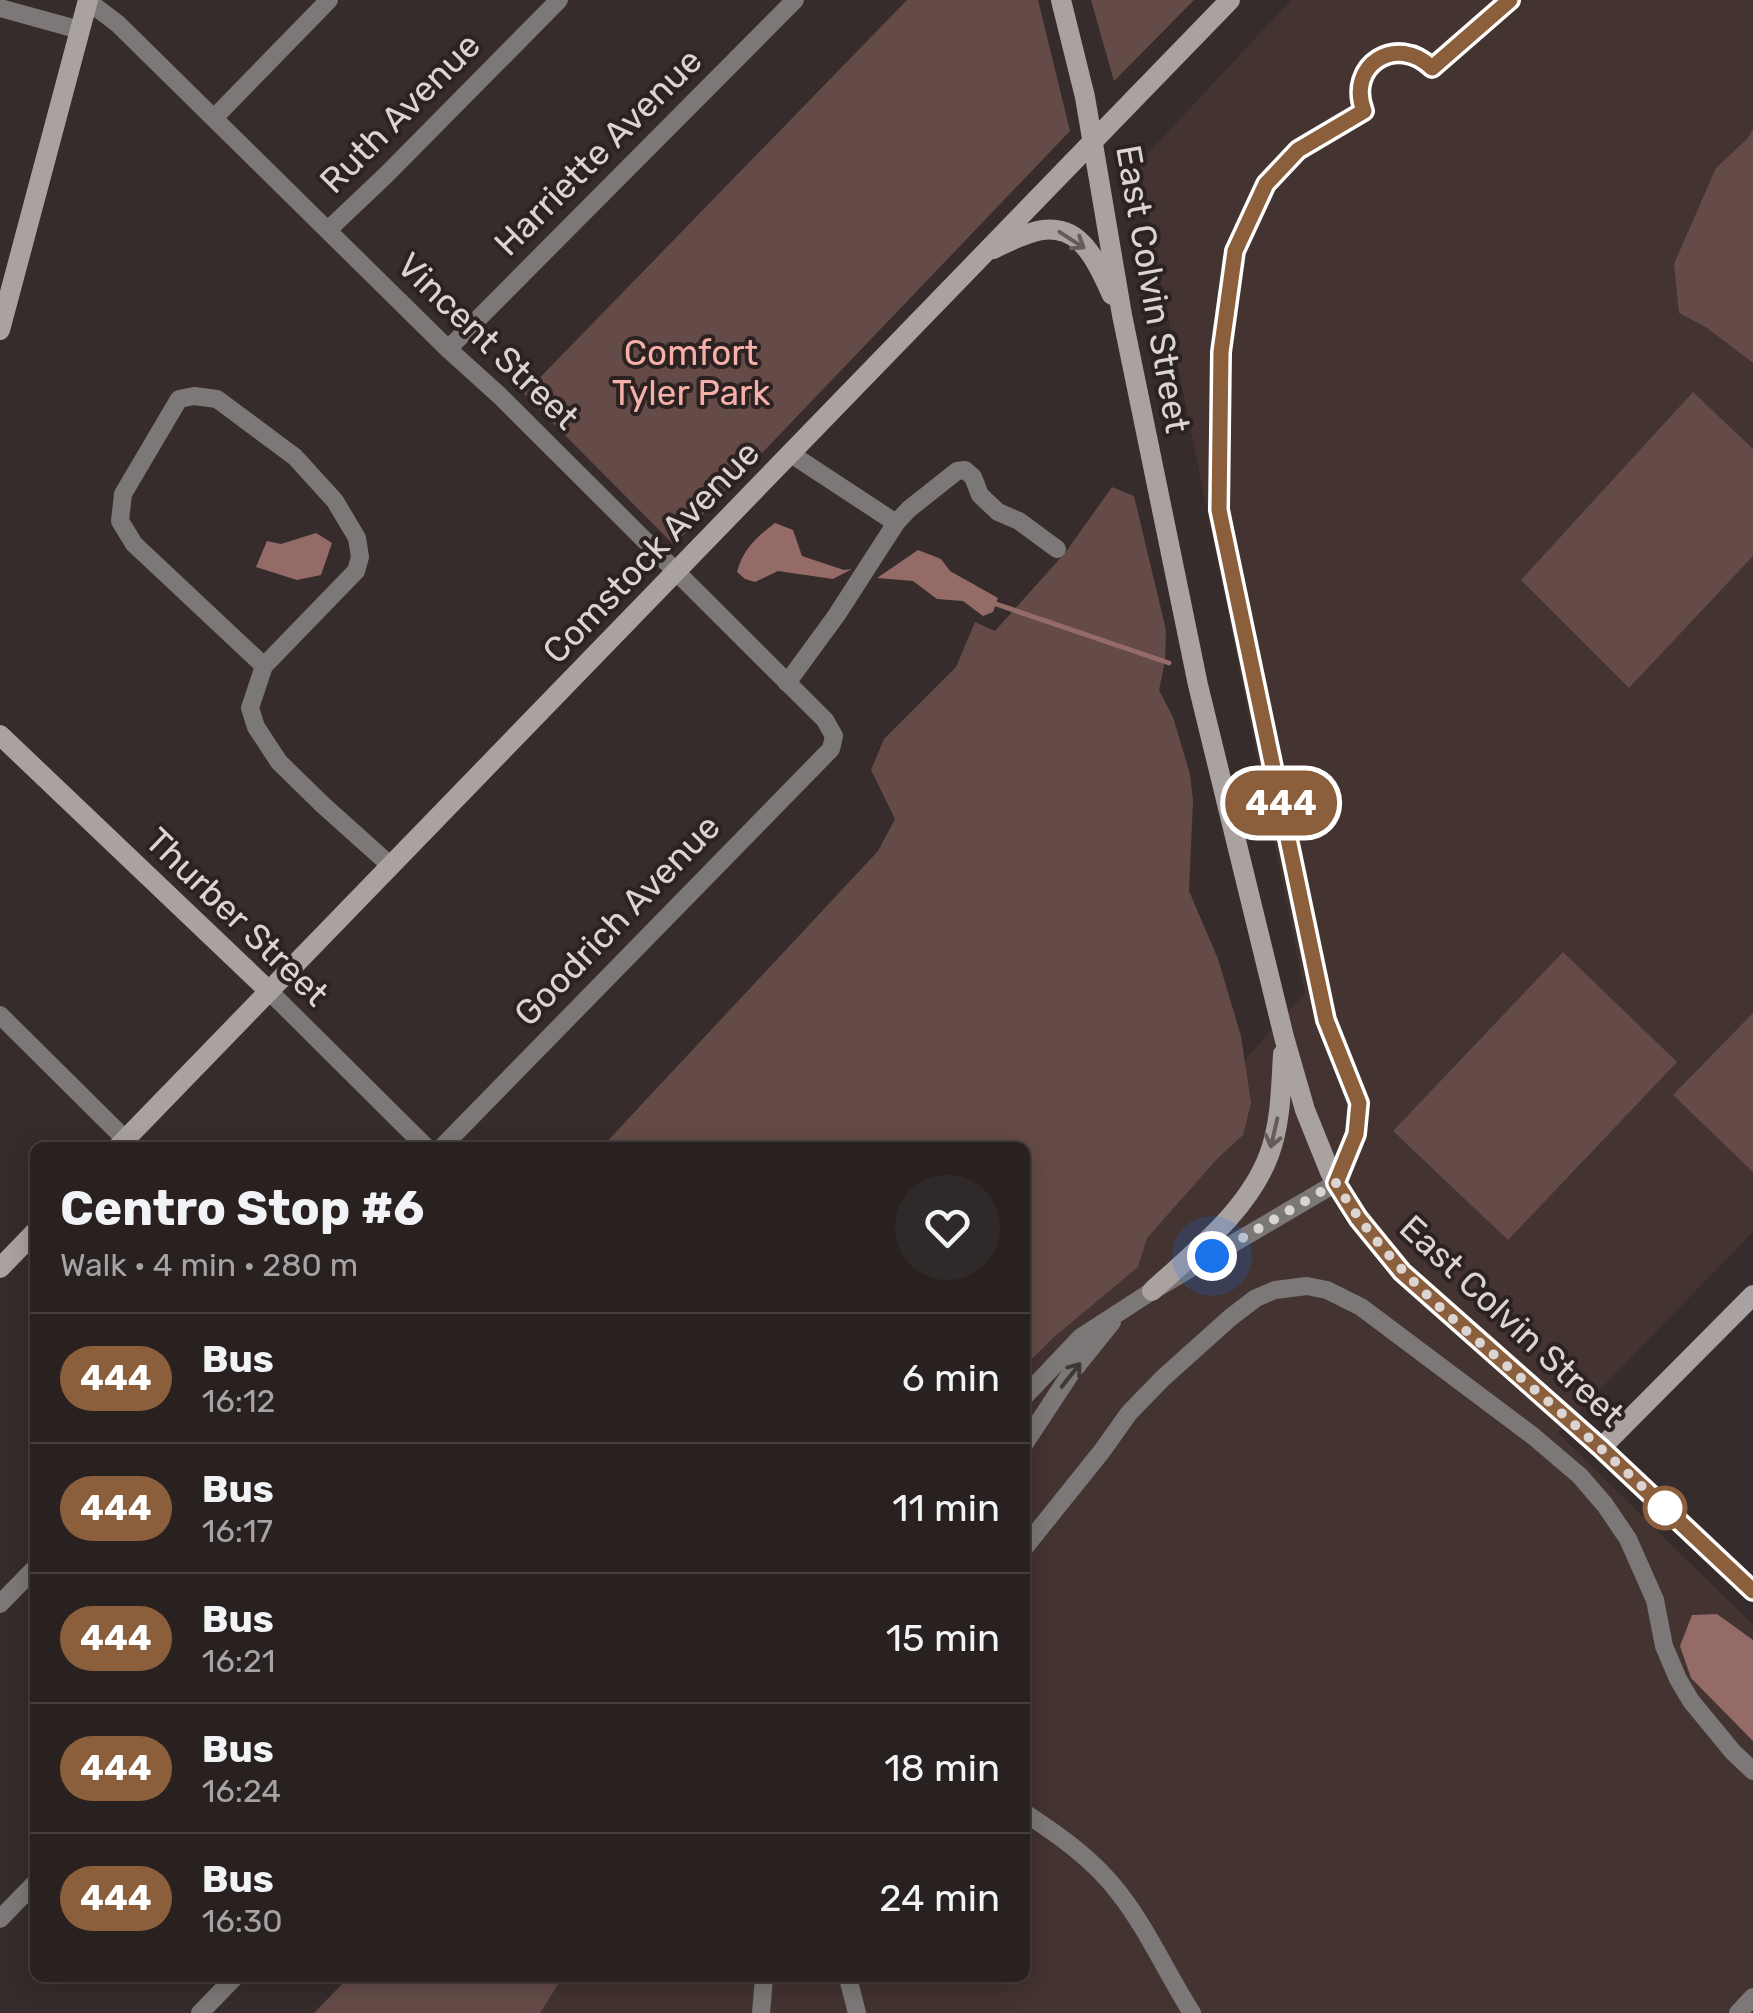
<!DOCTYPE html>
<html lang="en">
<head>
<meta charset="utf-8">
<style>
  body { margin:0; font-family:Rubik,sans-serif; background:#302929; color:#f1f3f6; height:100vh; display:flex; flex-direction:column; font-size:38px; white-space:nowrap }
  * { box-sizing:border-box; margin:0 }
  p { font-size:32px; color:#a5a3a5 }
  .icon { flex:none; width:55px; height:55px; fill:none; stroke:currentColor; stroke-width:2; stroke-linecap:round; stroke-linejoin:round }
  .map { position:relative; flex:1; overflow:hidden }
  .sheet { position:absolute; left:30px; top:1142px; width:1000px; height:840px; display:flex; flex-direction:column; background:#282120; border-radius:15px; box-shadow:0 5px 25px #0003,0 0 0 2px #443e3e }
  .sheet>* { flex:none }
  .badge { padding:0 20px; border-radius:32px; font-size:35px; line-height:65px }
  .you { position:absolute; width:50px; height:50px; margin:-25px; border:8px solid #fff; border-radius:50%; background:#1a73e8; box-shadow:0 0 0 15px #1a73e833 }
  .map>.badge { position:absolute; translate:-50% -50%; box-shadow:0 0 0 5px #fff }
  .round { display:grid; place-items:center; flex:none; width:105px; height:105px; border-radius:52px; background:#302929 }
  .head { display:flex; align-items:center; justify-content:space-between; height:170px; padding:0 30px }
  h1 { font-size:48px; font-weight:700; line-height:75px }
  ul { padding:0; list-style:none }
  li { display:flex; align-items:center; gap:30px; height:130px; padding:0 30px; border-top:2px solid #443e3e }
  li div { flex:1 }
  li b { display:block; font-size:38px }
  li em { font-style:normal }
  li .badge { min-width:110px; font-weight:700; text-align:center }
  .map>svg:first-child { display:block }
  .built { fill:#433331 }
  .green { fill:#644b48 }
  .water { fill:#956b68 }
  .lines { fill:none; stroke-linecap:round; stroke-linejoin:round }
  .stream { stroke:#956b68; stroke-width:5 }
  .street { stroke:#7d7878; stroke-width:18 }
  .secondary { stroke:#aaa2a1; stroke-width:20 }
  .oneway { stroke:#645c5b }
  .oneway2 { stroke:#403837 }
  .line-casing { stroke:#fff; stroke-width:22 }
  .line { stroke:#8b5e3c; stroke-width:15 }
  .walk { stroke:#dad4d3; stroke-width:10; stroke-dasharray:0 18 }
  .stop-dot { fill:#fff; stroke:#8b5e3c; stroke-width:5 }
  .labels { text-anchor:middle; stroke-width:8; stroke-linejoin:round; paint-order:stroke }
  .street-label { font-size:35px; fill:#dad4d3; stroke:#2b2221 }
  .park-label { font-size:35px; fill:#f6b0a9; stroke:#2b2221 }
</style>
</head>
<body>
<div class="map">
<svg width="1753" height="2013" viewBox="0 0 1753 2013">
  <rect width="100%" height="100%" fill="#352c2b"/>
  <path class="built" d="M1291,0H1753V129L1749,138L1716,168L1679,313L1707,328L1753,363V1232L1558,1433L1753,1625V2013H383L415,1978H1025V1302L1305,993L1137,165Z"/>
  <g class="green">
    <path d="M907,0H1038L1070,131L674,545L524,394Z"/>
    <path d="M1091,0H1194L1114,81Z"/>
    <path d="M1753,129V363L1707,328L1679,313L1674,264L1716,168L1748,138Z"/>
    <path d="M1693,392L1753,449V556L1629,688L1521,580Z"/>
    <path d="M1112,487L1134,496L1166,630L1165,661L1159,690L1173,717L1190,774L1193,801L1189,891L1218,959L1241,1036L1251,1103L1243,1135L1217,1159L1147,1238L1138,1267L1054,1337L1025,1366V1148H601L878,851L895,819L871,770L884,739L956,667L975,622L995,631L1065,553Z"/>
    <path d="M1563,952L1677,1062L1508,1240L1393,1131Z"/>
    <path d="M1753,1013V1172L1673,1095Z"/>
    <path d="M348,1978H562L540,2013H314Z"/>
  </g>
  <g class="water">
    <path d="M775,523L793,530L802,556L844,570L852,569L833,579L778,571L755,582L745,579L737,572C743,549 757,537 775,523Z"/>
    <path d="M316,533L332,543L321,575L297,580L256,567L267,541L281,544Z"/>
    <path d="M918,550L941,559L950,571L998,598L993,612L983,616L963,601L937,599L913,581L877,578Z"/>
    <path d="M1717,1614L1753,1640V1741L1691,1678L1680,1646L1692,1615Z"/>
  </g>
  <g class="lines">
    <path class="stream" d="M996,604L1169,663"/>
    <g class="street">
      <path d="M88,1L118,24L448,349L500,396L825,720L834,736L831,749L441,1148"/>
      <path d="M0,8L80,30"/>
      <path d="M214,118L329,0"/>
      <path d="M329,229L386,175L559,0"/>
      <path d="M448,349L795,0"/>
      <path d="M791,454L896,523"/>
      <path d="M264,666L134,544L120,521L123,494L179,399L194,396L217,399L295,457L335,501L357,538L360,557L356,571L264,666L250,708L256,727L279,762L323,805L391,866"/>
      <path d="M787,683L836,616L896,523L909,509L957,471L965,470L973,477L980,495L998,512L1019,521L1057,549"/>
      <path d="M269,991L427,1148"/>
      <path d="M0,1015L125,1139"/>
      <path d="M1025,1396L1081,1337L1152,1291L1336,1183"/>
      <path d="M1025,1443L1071,1373L1112,1322"/>
      <path d="M1025,1547L1102,1451L1129,1413L1163,1378L1231,1317L1256,1298L1275,1290L1307,1286L1327,1290L1361,1307L1533,1436L1580,1476L1605,1505L1628,1539L1655,1600L1664,1646L1678,1679L1691,1701L1733,1752L1753,1771"/>
      <path d="M0,1604L35,1568"/>
      <path d="M1025,1813C1060,1836 1094,1860 1119,1893C1148,1930 1167,1974 1192,2013"/>
      <path d="M0,1919L35,1883"/>
      <path d="M848,1978L857,2013"/>
      <path d="M200,2013L234,1978"/>
      <path d="M761,2013L764,1978"/>
      <path d="M1738,2013L1753,1997"/>
    </g>
    <g class="secondary">
      <path d="M1061,0L1085,97L1122,315L1198,685L1284,1037L1305,1110L1330,1172L1358,1218L1402,1272L1601,1448L1753,1591"/>
      <path d="M993,249C1011,241 1035,227 1056,230C1086,233 1101,271 1112,295"/>
      <path d="M0,330L88,0"/>
      <path d="M0,735L269,991"/>
      <path d="M117,1148L1230,0"/>
      <path d="M0,1268L35,1232"/>
      <path d="M1152,1291C1194,1252 1248,1211 1269,1155C1281,1123 1281,1087 1283,1054"/>
      <path d="M1601,1448L1753,1295"/>
    </g>
  </g>
  <defs><path id="oneway-shaft" d="M-6 0H5M1.5-3L5.5 0L1.5 3" fill="none" stroke-width="1.6" stroke-linecap="round" stroke-linejoin="round" transform="scale(2.5)"/></defs>
  <g class="oneway">
    <use href="#oneway-shaft" transform="translate(1072 240) rotate(33)"/>
    <use href="#oneway-shaft" transform="translate(1274 1133) rotate(103)"/>
  </g>
  <use class="oneway2" href="#oneway-shaft" transform="translate(1071 1375) rotate(-52)"/>
  <g class="lines">
    <defs>
      <path id="line" d="M1510,0L1432,68C1397,33 1346,65 1364,111L1298,150L1266,184L1235,251L1221,352L1219,510L1326,1020L1359,1103L1356,1134L1336,1183L1358,1218L1402,1272L1601,1448L1753,1591"/>
    </defs>
    <use href="#line" class="line-casing"/>
    <use href="#line" class="line"/>
    <path class="walk" d="M1212,1256L1336,1183C1388,1271 1466,1330 1542,1396C1588,1436 1632,1477 1677,1519L1665,1508"/>
  </g>
  <circle class="stop-dot" cx="1665" cy="1508" r="20"/>
  <g class="labels">
    <g class="street-label">
      <text transform="translate(400 113) rotate(-45)" y="12">Ruth Avenue</text>
      <text transform="translate(598 152) rotate(-45)" y="12">Harriette Avenue</text>
      <text transform="translate(1153 289) rotate(80)" y="12">East Colvin Street</text>
      <text transform="translate(488 341) rotate(44)" y="12">Vincent Street</text>
      <text transform="translate(651 552) rotate(-46)" y="12">Comstock Avenue</text>
      <text transform="translate(237 917) rotate(44)" y="12">Thurber Street</text>
      <text transform="translate(617 920) rotate(-46)" y="12">Goodrich Avenue</text>
      <text transform="translate(1512 1321) rotate(43)" y="12">East Colvin Street</text>
    </g>
    <g class="park-label">
      <text x="691" y="365">Comfort<tspan x="691" dy="40">Tyler Park</tspan></text>
    </g>
  </g>
</svg>
<div class="you" style="left:1212px;top:1256px"></div>
<b class="badge" style="left:1281px;top:803px;background:#8b5e3c;color:#fff">444</b>
<section class="sheet">
<div class="head"><div><h1>Centro Stop #6</h1><p>Walk · 4 min · 280 m</p></div><a class="round"><svg class="icon" aria-label="heart" viewBox="0 0 24 24"><path d="M12 20l-8-8c-3-5 5-10 8-4 3-6 11-1 8 4z"/></svg></a></div>
<ul>
<li><span class="badge" style="background:#8b5e3c;color:#fff">444</span><div><b>Bus</b><p>16:12</p></div><em>6 min</em></li>
<li><span class="badge" style="background:#8b5e3c;color:#fff">444</span><div><b>Bus</b><p>16:17</p></div><em>11 min</em></li>
<li><span class="badge" style="background:#8b5e3c;color:#fff">444</span><div><b>Bus</b><p>16:21</p></div><em>15 min</em></li>
<li><span class="badge" style="background:#8b5e3c;color:#fff">444</span><div><b>Bus</b><p>16:24</p></div><em>18 min</em></li>
<li><span class="badge" style="background:#8b5e3c;color:#fff">444</span><div><b>Bus</b><p>16:30</p></div><em>24 min</em></li>
</ul>
</section>
</div>
</body>
</html>
